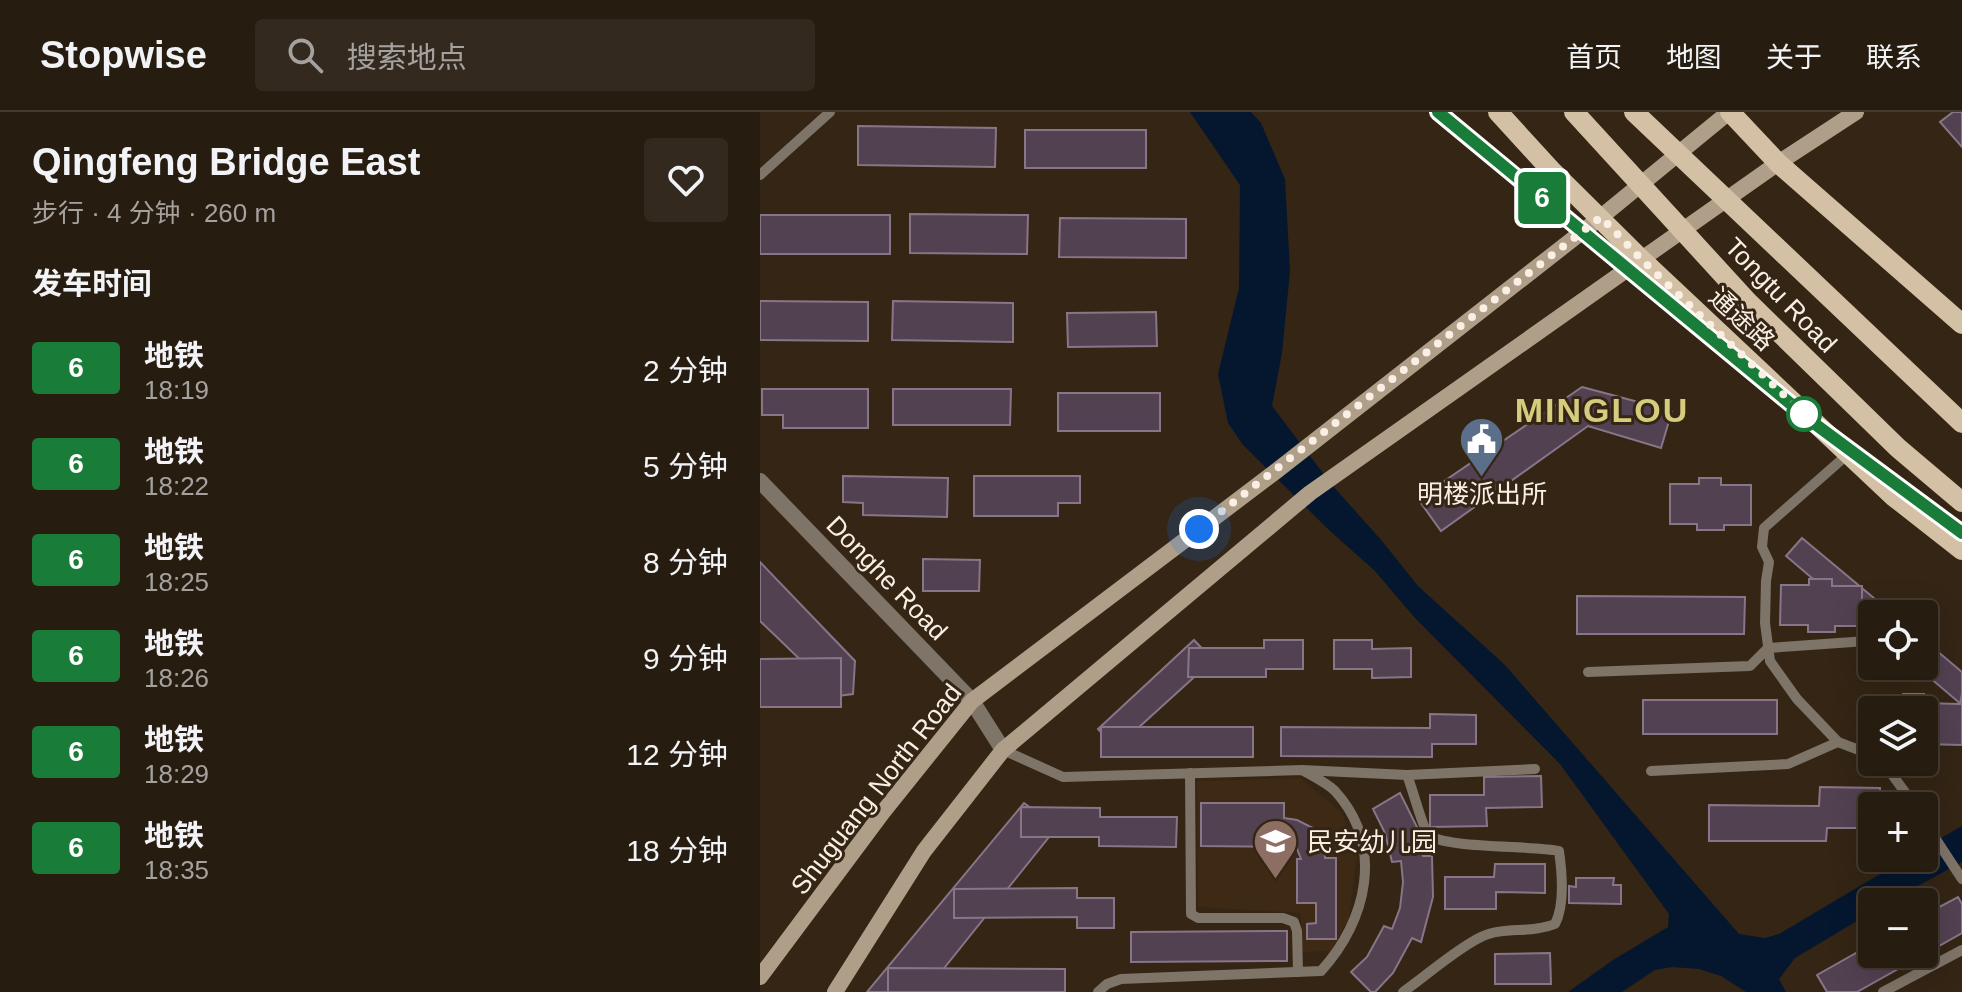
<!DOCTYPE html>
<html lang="zh">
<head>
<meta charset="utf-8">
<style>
  body { margin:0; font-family:Helvetica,"Noto Sans SC",sans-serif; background:#33291e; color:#f1f3f6; height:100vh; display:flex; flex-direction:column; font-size:30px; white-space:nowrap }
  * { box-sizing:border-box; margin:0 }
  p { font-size:26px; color:#a4a19f }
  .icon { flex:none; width:44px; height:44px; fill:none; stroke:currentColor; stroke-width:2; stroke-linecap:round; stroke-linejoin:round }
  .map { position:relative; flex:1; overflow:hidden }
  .panel { display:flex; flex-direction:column; background:#271c10; width:760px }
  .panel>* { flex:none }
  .badge { padding:0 16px; border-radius:6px; font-size:28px; line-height:52px }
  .buttons { position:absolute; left:1098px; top:488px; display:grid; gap:16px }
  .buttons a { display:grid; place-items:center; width:80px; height:80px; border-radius:8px; background:#271c10; box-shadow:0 8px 32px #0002,0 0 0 2px #433a30; font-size:40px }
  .you { position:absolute; width:40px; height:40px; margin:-20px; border:6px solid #fff; border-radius:50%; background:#1a73e8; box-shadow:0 0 0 12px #1a73e833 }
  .map>.badge { position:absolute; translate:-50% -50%; box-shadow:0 0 0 4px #fff }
  h2 { padding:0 32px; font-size:30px; line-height:72px }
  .round { display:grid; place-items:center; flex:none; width:84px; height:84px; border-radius:8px; background:#33291e }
  .head { display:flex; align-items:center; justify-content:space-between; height:136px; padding:0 32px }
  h1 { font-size:38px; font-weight:700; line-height:60px }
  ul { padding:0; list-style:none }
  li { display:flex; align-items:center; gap:24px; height:96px; padding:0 32px }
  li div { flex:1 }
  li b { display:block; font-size:30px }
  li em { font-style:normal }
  li .badge { min-width:88px; font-weight:700; text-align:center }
  header { display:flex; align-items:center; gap:48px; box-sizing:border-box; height:112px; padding:0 40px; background:#271c10; border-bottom:2px solid #433a30 }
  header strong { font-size:38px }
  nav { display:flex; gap:44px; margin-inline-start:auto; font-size:28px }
  .search { width:560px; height:72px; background:#33291e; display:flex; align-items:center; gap:20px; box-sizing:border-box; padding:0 28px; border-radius:8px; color:#a4a19f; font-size:30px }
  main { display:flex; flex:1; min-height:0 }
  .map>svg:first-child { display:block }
  .built { fill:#3e2a14 }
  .water { fill:#05172f }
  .building { fill:#524151; stroke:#887587; stroke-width:2 }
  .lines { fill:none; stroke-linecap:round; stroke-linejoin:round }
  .service { stroke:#7e7467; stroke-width:10 }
  .tertiary { stroke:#7e7467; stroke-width:16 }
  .secondary { stroke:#af9f89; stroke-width:16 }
  .primary { stroke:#d4c0a4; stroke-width:20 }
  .line-casing { stroke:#fff; stroke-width:18 }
  .line { stroke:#197c39; stroke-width:12 }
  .walk { stroke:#f9efe5; stroke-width:8; stroke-dasharray:0 14.4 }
  .stop-dot { fill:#fff; stroke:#197c39; stroke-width:4 }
  .labels { text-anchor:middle; stroke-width:6; stroke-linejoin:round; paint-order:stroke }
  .street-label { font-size:26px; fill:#f9efe5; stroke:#342515 }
  .poi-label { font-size:26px; fill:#f9efe5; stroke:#342515 }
  .district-label { font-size:34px; font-weight:bold; letter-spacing:2px; fill:#d5cc7e; stroke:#342515 }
</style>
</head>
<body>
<header>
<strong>Stopwise</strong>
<div class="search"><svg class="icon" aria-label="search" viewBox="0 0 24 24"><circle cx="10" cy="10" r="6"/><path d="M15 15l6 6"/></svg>搜索地点</div>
<nav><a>首页</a><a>地图</a><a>关于</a><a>联系</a></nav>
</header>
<main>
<section class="panel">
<div class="head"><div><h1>Qingfeng Bridge East</h1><p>步行 · 4 分钟 · 260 m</p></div><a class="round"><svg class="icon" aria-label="heart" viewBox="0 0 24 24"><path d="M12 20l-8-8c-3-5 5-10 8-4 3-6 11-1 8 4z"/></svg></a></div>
<h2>发车时间</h2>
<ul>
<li><span class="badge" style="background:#197c39;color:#fff">6</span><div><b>地铁</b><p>18:19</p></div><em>2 分钟</em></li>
<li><span class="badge" style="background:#197c39;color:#fff">6</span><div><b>地铁</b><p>18:22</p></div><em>5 分钟</em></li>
<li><span class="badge" style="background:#197c39;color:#fff">6</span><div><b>地铁</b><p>18:25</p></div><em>8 分钟</em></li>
<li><span class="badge" style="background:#197c39;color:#fff">6</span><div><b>地铁</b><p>18:26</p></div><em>9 分钟</em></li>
<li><span class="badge" style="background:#197c39;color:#fff">6</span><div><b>地铁</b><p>18:29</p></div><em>12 分钟</em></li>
<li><span class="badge" style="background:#197c39;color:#fff">6</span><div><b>地铁</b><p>18:35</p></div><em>18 分钟</em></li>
</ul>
</section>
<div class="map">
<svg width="1202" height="880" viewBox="0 0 1202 880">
  <rect width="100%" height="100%" fill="#342515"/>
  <path class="built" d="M540,666L582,701L597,744L589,806L571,839L542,840L541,801L438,795L437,669Z"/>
  <path class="water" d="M430,0H491L501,11L525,67L530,159L522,241L512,294L572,373L622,429L658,474L744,552L979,822L1005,826L1019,822L1147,746H1164V736L1202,714V750L1128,790H1112V800L1035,846L1019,867L1026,880H986L961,864L939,857L912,855L895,858L862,880H808L853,848L908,815L909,802L800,652L655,506L614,458L570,419L483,333L468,311L458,262L479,176L480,73Z"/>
  <g class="building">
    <path d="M1193,0H1202V35L1180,10Z"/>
    <path d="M98,14L236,16L235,55L98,53Z"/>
    <rect x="265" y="18" width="121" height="38"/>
    <path d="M150,102L268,103L267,142L150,141Z"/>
    <rect x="0" y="103" width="130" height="39"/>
    <path d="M300,106L426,107V146L299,145Z"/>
    <path d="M0,189L108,190V229L0,228Z"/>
    <path d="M133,189L253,191V230L132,228Z"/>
    <path d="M396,200L397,234L308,235L307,201Z"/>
    <path d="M822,275L912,299L901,336L828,314L681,419L658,387Z"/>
    <path d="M2,277H108V316H23V303H2Z"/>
    <path d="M133,277H251L250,313H133Z"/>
    <rect x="298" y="281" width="102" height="38"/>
    <path d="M83,364L188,366L187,405L103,403V391L83,390Z"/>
    <path d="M214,364H320V391H298V404H214Z"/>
    <path d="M939,366H961V373H991V413H964V418H937V412H910V372H939Z"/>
    <path d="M1042,426L1133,502H1112V517L1026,444Z"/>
    <path d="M163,447L220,448L219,479H163Z"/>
    <path d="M0,450L95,549L93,582L78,584L0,509Z"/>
    <path d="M1049,467H1072V474H1102V514H1075V520H1048V513H1020L1021,473H1049Z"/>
    <path d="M817,484L985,485L984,522H817Z"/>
    <path d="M434,528L453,548L356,636L338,617Z"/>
    <path d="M504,528H543V557H506V565H428L429,536H504Z"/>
    <path d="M574,528H612V537L651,536V565L612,566V557H574Z"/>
    <path d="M1164,528L1202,560V593L1156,554H1164Z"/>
    <path d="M81,546V595H0V547Z"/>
    <path d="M1143,582H1164V591L1200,592L1202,582V633L1164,632V598H1131L1132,593H1142Z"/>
    <rect x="883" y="588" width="134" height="34"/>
    <path d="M670,602L716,603V632H672V645L521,644V615L670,616Z"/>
    <rect x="341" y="615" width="152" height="30"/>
    <path d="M781,664L782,695L726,696L727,714L670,715V683H724V665Z"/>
    <path d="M1060,675L1120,676V694H1112V716H1067L1066,729H949V693L1059,694Z"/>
    <path d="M640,681L657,715L663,744H672L673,785L661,830L652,826L633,861L615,880H611L591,860L607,845L624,814L632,817L640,796L643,770L641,749L632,750L625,721L613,697Z"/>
    <path d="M264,691L297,715L165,880H107Z"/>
    <path d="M441,691H524V706L537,708L553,716L563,729L565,746H576V827H547V812L556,811V791H537V747H541L535,732L524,729V735L441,734Z"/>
    <path d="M261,695L340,696V705H417L416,735L339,734V725H261Z"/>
    <path d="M735,752H785V781L736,780V797H685V765H734Z"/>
    <path d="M816,766H854L853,773H861V792L809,791V774L816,775Z"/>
    <path d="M317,776V786H354V816H317V805L194,806V777Z"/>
    <path d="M1198,785L1202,792V821L1097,880H1067L1057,863L1112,832V842H1164V803Z"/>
    <path d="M527,819V849L371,850V820Z"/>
    <path d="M790,841L791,872H735V842Z"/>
    <path d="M128,856L305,857V880H128Z"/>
  </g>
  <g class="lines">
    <g class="service">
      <path d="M0,63L70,0"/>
      <path d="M1088,342L1004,416L1002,435L1009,450L1006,469L1005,511L1010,549L1037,587L1078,630L1112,643"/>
      <path d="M828,560L990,554L1008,536L1107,529"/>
      <path d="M243,638L303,665L542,658L647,663L775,657"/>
      <path d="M1123,650L1155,694"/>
      <path d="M891,659L1028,652L1078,630"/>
      <path d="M430,661L431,802L438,806H523L534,810L537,819L538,860"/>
      <path d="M1164,709L1202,767"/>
      <path d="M338,880L347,872L361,867L561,859C607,809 625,734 575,679C567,671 554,665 544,659"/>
      <path d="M643,880C666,864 696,837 721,825C743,814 771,822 795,812C805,793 802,760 799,739C773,733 682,737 668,722C663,717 652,675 647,663"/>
      <path d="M1123,880L1202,838"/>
    </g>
    <path class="tertiary" d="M0,369L212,589L243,638"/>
    <g class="secondary">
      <path d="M0,865L123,700L212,589L515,360L841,105L969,0"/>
      <path d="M75,880L164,739L243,638L550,381L1018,51L1096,0"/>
    </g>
    <g class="primary">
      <path d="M738,0L791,58L883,149L1133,384L1202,438"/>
      <path d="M814,0L988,190L1138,336L1202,390"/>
      <path d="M874,0L1202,311"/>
      <path d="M970,0L1018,51L1202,212"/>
    </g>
  </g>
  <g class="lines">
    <defs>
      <path id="line" d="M678,0L1055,312L1202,421"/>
    </defs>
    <use href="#line" class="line-casing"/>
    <use href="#line" class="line"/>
    <path class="walk" d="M439,417L841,105L883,149L1044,302"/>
  </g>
  <defs>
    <symbol id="civic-pin" viewBox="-11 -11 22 30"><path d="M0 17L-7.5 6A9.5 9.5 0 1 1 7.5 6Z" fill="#5c6f8a" stroke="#342515"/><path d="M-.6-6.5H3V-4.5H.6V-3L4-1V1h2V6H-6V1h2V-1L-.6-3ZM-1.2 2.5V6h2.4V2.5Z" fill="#fff"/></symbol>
    <symbol id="school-pin" viewBox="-11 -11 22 30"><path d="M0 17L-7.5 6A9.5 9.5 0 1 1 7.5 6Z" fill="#8d6e63" stroke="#342515"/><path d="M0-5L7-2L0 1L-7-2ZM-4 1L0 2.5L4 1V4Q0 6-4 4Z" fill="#fff"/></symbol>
  </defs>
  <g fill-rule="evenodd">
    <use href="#civic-pin" x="696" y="302" width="51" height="69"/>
    <use href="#school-pin" x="490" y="704" width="51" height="69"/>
  </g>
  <circle class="stop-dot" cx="1044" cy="302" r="16"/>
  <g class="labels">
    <g class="street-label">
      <text transform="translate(1021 183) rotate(46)" y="9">Tongtu Road</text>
      <text transform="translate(982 207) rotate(43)" y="9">通途路</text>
      <text transform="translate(127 466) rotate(46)" y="9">Donghe Road</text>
      <text transform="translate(116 677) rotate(-52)" y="9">Shuguang North Road</text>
    </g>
    <g class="poi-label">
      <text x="722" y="391">明楼派出所</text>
      <text x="547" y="739" text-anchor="start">民安幼儿园</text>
    </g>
    <g class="district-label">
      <text x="842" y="310">MINGLOU</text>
    </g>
  </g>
</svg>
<div class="buttons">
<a><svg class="icon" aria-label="locate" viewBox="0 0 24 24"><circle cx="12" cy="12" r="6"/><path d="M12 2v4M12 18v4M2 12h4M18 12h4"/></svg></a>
<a><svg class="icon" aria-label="layers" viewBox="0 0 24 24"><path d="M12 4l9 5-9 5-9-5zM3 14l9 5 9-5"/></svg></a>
<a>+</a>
<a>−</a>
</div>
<div class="you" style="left:439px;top:417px"></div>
<b class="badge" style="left:782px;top:86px;background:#197c39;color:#fff">6</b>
</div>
</main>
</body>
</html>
